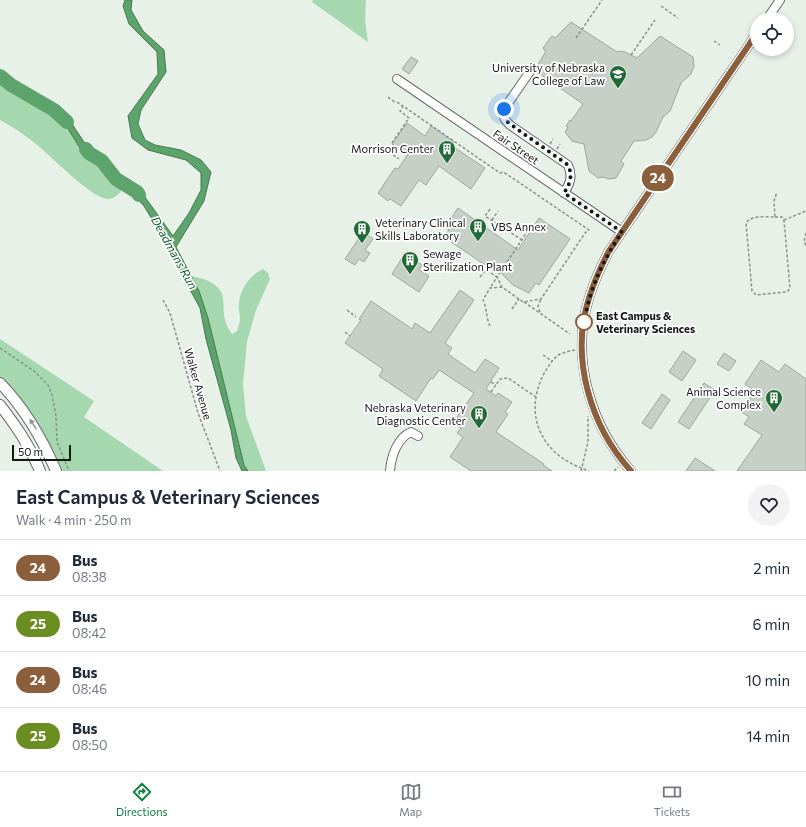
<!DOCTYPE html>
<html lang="en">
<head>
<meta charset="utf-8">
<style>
  body { margin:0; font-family:Commissioner,sans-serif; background:#f2f2f3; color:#1f2937; height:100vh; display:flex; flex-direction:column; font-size:15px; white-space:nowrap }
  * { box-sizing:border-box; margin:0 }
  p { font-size:13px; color:#747a83 }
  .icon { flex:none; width:22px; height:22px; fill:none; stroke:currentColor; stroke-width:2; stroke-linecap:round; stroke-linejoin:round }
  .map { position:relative; height:471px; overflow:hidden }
  .drawer { display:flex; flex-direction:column; background:#fff; flex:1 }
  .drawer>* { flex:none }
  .badge { padding:0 8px; border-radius:13px; font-size:14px; line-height:26px }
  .fabs { position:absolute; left:750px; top:12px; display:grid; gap:8px }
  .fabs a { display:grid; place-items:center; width:44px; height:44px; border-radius:50%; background:#fff; box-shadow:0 2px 6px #0003; font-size:20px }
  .scale { position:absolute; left:12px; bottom:10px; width:59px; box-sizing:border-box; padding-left:4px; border:2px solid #151916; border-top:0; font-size:11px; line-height:14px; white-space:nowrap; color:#151916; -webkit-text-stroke:3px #fff; paint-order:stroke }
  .you { position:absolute; width:20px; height:20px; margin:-10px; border:3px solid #fff; border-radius:50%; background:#1a73e8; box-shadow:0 0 0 6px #1a73e833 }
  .map>.badge { position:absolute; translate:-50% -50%; box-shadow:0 0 0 2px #fff }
  .round { display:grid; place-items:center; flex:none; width:42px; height:42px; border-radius:21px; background:#f2f2f3 }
  .summary { display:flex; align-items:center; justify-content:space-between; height:68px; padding:0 16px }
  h1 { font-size:19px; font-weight:600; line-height:30px }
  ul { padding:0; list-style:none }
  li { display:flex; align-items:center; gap:12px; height:56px; padding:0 16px; border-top:1px solid #e0e1e3 }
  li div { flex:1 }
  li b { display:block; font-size:15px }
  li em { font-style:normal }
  li .badge { min-width:44px; font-weight:700; text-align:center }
  .tab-bar { display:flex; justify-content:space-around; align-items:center; height:56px; border-top:1px solid #e0e1e3; background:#fff; font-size:11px; color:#747a83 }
  .tab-bar a { display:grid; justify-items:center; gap:2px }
  .tab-bar .current { color:#0b8043 }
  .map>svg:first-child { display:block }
  .green { fill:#a5d8ae }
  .water { fill:#5da36c; stroke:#477a52 }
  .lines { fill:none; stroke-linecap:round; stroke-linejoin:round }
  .river { stroke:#5da36c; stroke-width:14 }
  .building { fill:#c6d0c7; stroke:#9ea79f }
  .minor-casing { stroke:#646c65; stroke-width:10 }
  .major-casing { stroke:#646c65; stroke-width:12 }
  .path { stroke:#8a928b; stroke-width:1.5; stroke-dasharray:3 2; stroke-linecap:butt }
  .minor { stroke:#fff; stroke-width:8 }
  .major { stroke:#fff; stroke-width:10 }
  .oneway { fill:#969896 }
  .line-casing { stroke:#fff; stroke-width:9 }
  .line { stroke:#8b5e3c; stroke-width:6 }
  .walk { stroke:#151916; stroke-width:4; stroke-dasharray:0 7.2 }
  .stop-dot { fill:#fff; stroke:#8b5e3c; stroke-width:2 }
  .labels { text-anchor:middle; stroke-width:3.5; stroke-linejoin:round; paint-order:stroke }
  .poi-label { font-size:11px; fill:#151916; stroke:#fff; text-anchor:end }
  .street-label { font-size:11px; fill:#151916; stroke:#fff }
  .stop-label { font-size:11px; font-weight:bold; fill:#151916; stroke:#fff; text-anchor:start }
  .water-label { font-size:12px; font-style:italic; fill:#15622e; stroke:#fff }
</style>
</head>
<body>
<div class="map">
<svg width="806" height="471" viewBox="0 0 806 471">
  <rect width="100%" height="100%" fill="#e7f1e8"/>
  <g class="green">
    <path d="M313,0H366L365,20L368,42L312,2Z"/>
    <path d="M0,81L62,119L83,153L124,184C122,192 116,199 107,199C91,198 50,155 36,144C25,135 13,127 0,120Z"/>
    <path d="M263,269L268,273L270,279L256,310L247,342L243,384L246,416L266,471H248L244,465L216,352L199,291L191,276C203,278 221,283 223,298C224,306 223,315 226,323C227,327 230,331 232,334L237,331C238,327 240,323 240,319C240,313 238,309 239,303C240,289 250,275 263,269Z"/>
    <path d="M0,339L94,401L84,417L163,471H60L51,447L35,421L0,378Z"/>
  </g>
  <path class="water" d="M125,0H132L131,10L143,31L164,50L166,72L141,110L138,124L145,140L155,145L181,150L201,160L211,172L204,201L176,247L199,291L208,318L244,465L248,471H242L236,458L231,430L206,339L200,308L175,262L164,239L144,206L123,184L83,153L62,119L0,81V74L36,100L68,118L88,148L121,178L142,193L173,236L189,213L201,190V173L186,160L148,150L132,138L128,116L158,74L157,52L129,24L123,6Z"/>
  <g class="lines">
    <g class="river">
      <path d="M0,76L11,85L54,110L67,122"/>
      <path d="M86,149L89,153L102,161L116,179L137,192L139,195"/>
    </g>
  </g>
  <g class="building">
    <path d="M571,22L617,52L618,51L625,52L637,58L660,36L693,57L694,66L691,74L681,83L672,106L670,111L663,117L656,132L652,137L646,140L634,141L621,161L624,164L616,178L608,179L603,177L598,178L589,171L584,144L572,141L565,132L568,127L566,126L570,120L571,121L583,104L537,72L539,66H537L546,51L544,50V49L543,48L551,37L553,36L555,38Z"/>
    <path d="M411,57L418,61L409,74L402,69Z"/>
    <path d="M407,123L425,136L431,126L454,142L452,146L485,168L471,189L439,166L426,185L419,180L401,206L390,199L388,201L378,193L395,168L398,169L408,154L392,144Z"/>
    <path d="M458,208L518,250L539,218L570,239L539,285L536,283L529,293L513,285L497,269L495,272L444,237L449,230L445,227Z"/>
    <path d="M363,232L373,239L365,250L370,253L364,262L359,259L355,265L345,259Z"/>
    <path d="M409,257L422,265L419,270L429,276L419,292L392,274L402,258L406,261Z"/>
    <path d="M460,290L474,300L445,343L452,348L448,354L475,373L485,359L499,368L486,389L496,396L498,393L512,402L505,412L508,414L496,432L544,464L543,465L552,471H471L450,457L463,437L457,433L461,428L453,423L474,393L439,370L433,379L431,378L416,401L379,376L383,369L345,343L361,320L359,319L371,301L412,329L415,323L430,333Z"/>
    <path d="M683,351L696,360L682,381L669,372Z"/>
    <path d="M724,353L736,361L729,371L717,364Z"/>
    <path d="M761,360L779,372L785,364L806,379V471H737L762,435L744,424L749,417L737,409L741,403L745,406L755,391L745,384Z"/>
    <path d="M704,383L715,390L689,429L678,422Z"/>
    <path d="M662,394L670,400L651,429L642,423Z"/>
    <path d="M695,458L715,471H686Z"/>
  </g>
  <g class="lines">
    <defs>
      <g id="minor">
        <path d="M767,19L780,0"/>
        <path d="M531,70L504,109C502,117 505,120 510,125L568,165C573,176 570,184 564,193"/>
        <path d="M397,79L622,232"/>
        <path d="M390,471C391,457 397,438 411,432L418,436"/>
        <path d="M631,471C591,426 570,358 589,298C594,282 601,266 609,251L757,33"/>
      </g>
      <g id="major">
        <path d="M0,383C25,409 42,438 56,471"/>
        <path d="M0,405C16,426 30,446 40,471"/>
      </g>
    </defs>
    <use href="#minor" class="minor-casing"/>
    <use href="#major" class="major-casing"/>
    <g class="path">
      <path d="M661,6L678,18"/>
      <path d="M576,38L602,0"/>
      <path d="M714,41L720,45"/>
      <path d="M631,55L655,20"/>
      <path d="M388,97L396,103"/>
      <path d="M397,102L403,106"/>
      <path d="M392,143L409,118L400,111L403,106L500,173L503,172L508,175L589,230L585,233L541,299L523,302L502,287L497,277L527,232"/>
      <path d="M550,144L553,139"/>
      <path d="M557,149L560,144"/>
      <path d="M389,152L399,159"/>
      <path d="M490,209L485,216L522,240"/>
      <path d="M775,217H782L784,221L790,288L788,291L786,292L756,295L752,291L746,223C751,215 766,217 775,217L774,201L777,192"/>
      <path d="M492,220L498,211"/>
      <path d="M784,220L806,211"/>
      <path d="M806,233L804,241L806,246"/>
      <path d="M480,277L486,270L497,277L490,288"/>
      <path d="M163,300L170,313L198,413L220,471"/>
      <path d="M524,302L570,334"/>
      <path d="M512,309L519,299"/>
      <path d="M347,310L356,317"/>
      <path d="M540,312L538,306L541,299"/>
      <path d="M490,326C486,318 487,308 483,300L490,288L502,287"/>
      <path d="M345,332L350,336"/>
      <path d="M0,348L34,371L48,385L52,395L56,416L57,442L69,471"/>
      <path d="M575,350C570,351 565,352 560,354C555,357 551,362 548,367C534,388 530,415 543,437C552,454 571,465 589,471"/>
      <path d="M543,355L552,361"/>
      <path d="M491,382L496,385"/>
      <path d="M491,392L500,379L508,378L536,397"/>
      <path d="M581,471L588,442V416"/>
      <path d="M614,471L618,467"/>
    </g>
    <use href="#minor" class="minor"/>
    <use href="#major" class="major"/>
  </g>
  <defs><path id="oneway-solid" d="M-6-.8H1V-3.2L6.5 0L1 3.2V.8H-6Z"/></defs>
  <use class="oneway" href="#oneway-solid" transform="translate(33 424) rotate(-123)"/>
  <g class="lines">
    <defs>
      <path id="line" d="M631,471C590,426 570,357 589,298C594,282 601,266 609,251L757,33"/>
    </defs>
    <use href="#line" class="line-casing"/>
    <use href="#line" class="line"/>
    <path class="walk" d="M504,109C503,117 505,120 510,124L568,165C573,176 570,184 564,193L622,232C603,260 590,288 584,322"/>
  </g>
  <defs>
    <symbol id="university-pin" viewBox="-11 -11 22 30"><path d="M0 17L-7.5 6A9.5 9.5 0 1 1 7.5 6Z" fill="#216935" stroke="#fff"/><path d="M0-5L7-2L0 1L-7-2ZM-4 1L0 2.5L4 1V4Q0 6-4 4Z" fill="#fff"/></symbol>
    <symbol id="building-pin" viewBox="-11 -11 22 30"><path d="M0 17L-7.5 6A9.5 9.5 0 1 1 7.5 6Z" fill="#216935" stroke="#fff"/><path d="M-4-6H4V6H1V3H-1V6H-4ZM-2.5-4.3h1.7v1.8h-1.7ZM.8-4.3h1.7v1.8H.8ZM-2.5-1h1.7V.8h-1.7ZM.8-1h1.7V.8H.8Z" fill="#fff"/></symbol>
  </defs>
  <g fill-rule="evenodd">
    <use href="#university-pin" x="608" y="64" width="20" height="27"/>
    <use href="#building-pin" x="437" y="139" width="20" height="27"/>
    <use href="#building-pin" x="468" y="217" width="20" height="27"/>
    <use href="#building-pin" x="352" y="219" width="20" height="27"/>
    <use href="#building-pin" x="400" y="250" width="20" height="27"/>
    <use href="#building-pin" x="764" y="388" width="20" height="27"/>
    <use href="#building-pin" x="469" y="404" width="20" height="27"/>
  </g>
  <circle class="stop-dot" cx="584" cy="322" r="8"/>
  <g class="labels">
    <g class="poi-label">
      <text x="605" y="72">University of Nebraska<tspan x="605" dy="13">College of Law</tspan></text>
      <text x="434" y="153">Morrison Center</text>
      <text x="375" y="227" text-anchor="start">Veterinary Clinical<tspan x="375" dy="13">Skills Laboratory</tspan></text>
      <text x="491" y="231" text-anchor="start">VBS Annex</text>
      <text x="423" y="258" text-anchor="start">Sewage<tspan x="423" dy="13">Sterilization Plant</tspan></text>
      <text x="761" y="396">Animal Science<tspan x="761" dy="13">Complex</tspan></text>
      <text x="466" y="412">Nebraska Veterinary<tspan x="466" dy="13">Diagnostic Center</tspan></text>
    </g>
    <g class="street-label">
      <text transform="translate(516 147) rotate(34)" y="4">Fair Street</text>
      <text transform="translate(198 384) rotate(74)" y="4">Walker Avenue</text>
    </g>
    <g class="stop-label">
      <text x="596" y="320">East Campus &amp;<tspan x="596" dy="13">Veterinary Sciences</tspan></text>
    </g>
    <g class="water-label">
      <text transform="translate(174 253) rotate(61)" y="4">Deadmans Run</text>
    </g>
  </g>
</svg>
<div class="fabs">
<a><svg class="icon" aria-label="locate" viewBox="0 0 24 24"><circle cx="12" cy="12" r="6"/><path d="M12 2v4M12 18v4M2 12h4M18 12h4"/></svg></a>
</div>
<div class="scale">50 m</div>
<div class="you" style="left:504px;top:109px"></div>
<b class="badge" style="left:658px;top:178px;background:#8b5e3c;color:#fff">24</b>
</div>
<section class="drawer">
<div class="summary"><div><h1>East Campus &amp; Veterinary Sciences</h1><p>Walk · 4 min · 250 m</p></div><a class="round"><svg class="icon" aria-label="heart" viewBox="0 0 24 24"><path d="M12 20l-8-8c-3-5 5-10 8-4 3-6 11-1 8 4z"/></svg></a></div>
<ul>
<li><span class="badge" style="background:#8b5e3c;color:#fff">24</span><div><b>Bus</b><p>08:38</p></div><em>2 min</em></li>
<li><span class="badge" style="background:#6b8e23;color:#fff">25</span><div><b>Bus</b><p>08:42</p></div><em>6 min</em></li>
<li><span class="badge" style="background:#8b5e3c;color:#fff">24</span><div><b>Bus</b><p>08:46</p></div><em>10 min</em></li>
<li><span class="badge" style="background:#6b8e23;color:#fff">25</span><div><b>Bus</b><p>08:50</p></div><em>14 min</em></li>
</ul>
</section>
<nav class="tab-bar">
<a class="current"><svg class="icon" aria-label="directions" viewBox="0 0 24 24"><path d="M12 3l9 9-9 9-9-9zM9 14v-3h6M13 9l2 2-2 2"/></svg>Directions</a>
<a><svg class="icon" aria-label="map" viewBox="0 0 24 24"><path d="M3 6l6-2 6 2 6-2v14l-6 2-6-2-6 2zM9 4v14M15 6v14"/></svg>Map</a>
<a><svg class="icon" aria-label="tickets" viewBox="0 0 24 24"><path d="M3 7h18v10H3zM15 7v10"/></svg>Tickets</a>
</nav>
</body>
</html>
